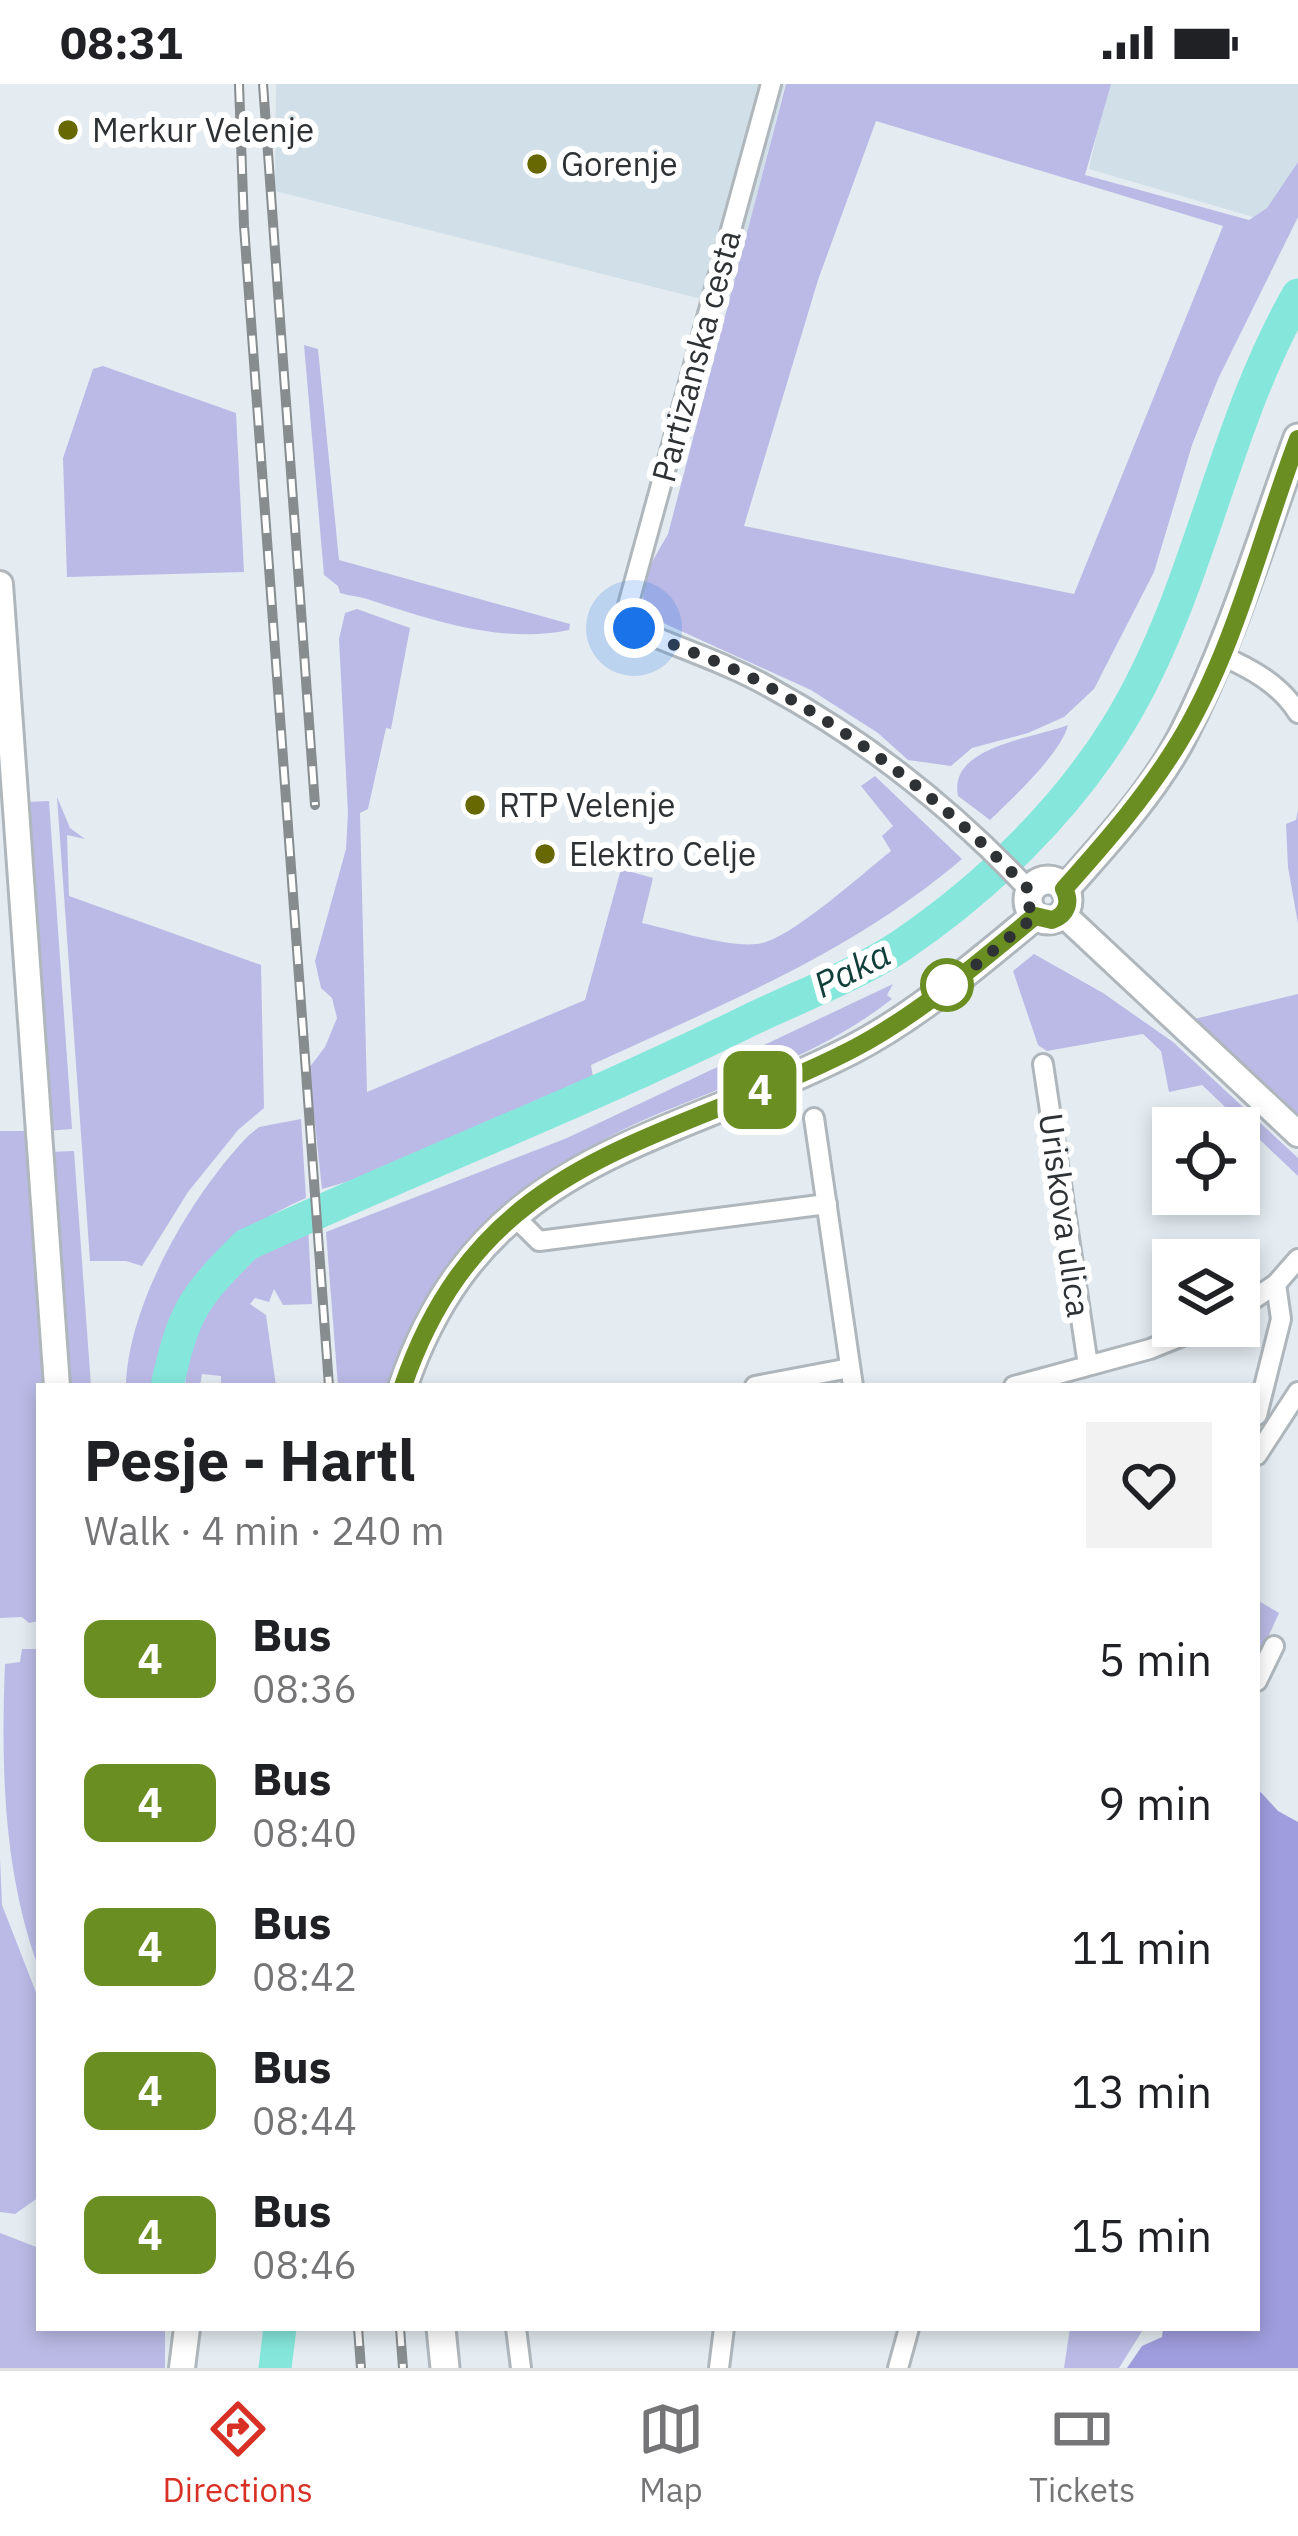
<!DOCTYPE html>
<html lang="en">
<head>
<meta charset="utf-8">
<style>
  body { margin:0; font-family:"IBM Plex Sans",sans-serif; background:#f2f2f2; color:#202124; height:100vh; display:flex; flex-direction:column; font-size:45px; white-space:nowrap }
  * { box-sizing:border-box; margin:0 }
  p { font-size:39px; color:#757577 }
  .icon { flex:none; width:66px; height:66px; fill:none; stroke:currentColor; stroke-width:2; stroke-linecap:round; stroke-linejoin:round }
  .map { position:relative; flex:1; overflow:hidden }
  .side { position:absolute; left:36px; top:1299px; width:1224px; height:948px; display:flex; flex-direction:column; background:#fff; border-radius:0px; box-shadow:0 6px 18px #0003 }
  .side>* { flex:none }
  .badge { padding:0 24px; border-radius:18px; font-size:42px; line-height:78px }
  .controls { position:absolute; left:1152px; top:1023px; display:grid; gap:24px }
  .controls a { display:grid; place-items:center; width:108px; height:108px; border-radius:0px; background:#fff; box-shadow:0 6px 18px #0003; font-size:60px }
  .you { position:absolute; width:60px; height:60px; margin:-30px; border:9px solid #fff; border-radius:50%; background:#1a73e8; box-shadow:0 0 0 18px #1a73e833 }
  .map>.badge { position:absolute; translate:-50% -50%; box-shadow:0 0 0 6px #fff }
  .round { display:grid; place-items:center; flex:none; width:126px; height:126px; border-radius:0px; background:#f2f2f2 }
  .head { display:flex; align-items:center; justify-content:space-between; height:204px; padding:0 48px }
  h1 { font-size:57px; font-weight:700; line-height:90px }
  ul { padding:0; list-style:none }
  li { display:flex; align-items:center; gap:36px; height:144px; padding:0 48px }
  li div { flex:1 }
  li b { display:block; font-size:45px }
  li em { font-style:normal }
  li .badge { min-width:132px; font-weight:700; text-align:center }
  .status { display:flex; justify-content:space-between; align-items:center; height:84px; padding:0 60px; background:#fff; direction:ltr }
  .status svg { height:33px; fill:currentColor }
  .tabs { display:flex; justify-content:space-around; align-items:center; height:168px; border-top:3px solid #e0e0e0; background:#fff; font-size:33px; color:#757577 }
  .tabs a { display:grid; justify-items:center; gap:6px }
  .tabs .active { color:#d93025 }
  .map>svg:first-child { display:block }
  .built { fill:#d1dfe9 }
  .green { fill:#bbbae6; fill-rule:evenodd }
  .forest { fill:#a09dde }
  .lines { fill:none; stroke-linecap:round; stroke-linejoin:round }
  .river { stroke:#85e7db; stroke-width:33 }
  .minor-casing { stroke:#afb7bc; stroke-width:24 }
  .tertiary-casing { stroke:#afb7bc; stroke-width:30 }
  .secondary-casing { stroke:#afb7bc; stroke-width:33 }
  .minor { stroke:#fff; stroke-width:18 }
  .tertiary { stroke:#fff; stroke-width:24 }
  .secondary { stroke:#fff; stroke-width:27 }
  .rail-casing { stroke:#878c8f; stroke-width:10 }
  .rail { stroke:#fff; stroke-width:6; stroke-dasharray:18; stroke-linecap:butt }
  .line-casing { stroke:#fff; stroke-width:27 }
  .line { stroke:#6b8e23; stroke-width:18 }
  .walk { stroke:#2f3234; stroke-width:12; stroke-dasharray:0 21.6 }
  .poi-dot { fill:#686803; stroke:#fff; stroke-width:4.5 }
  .stop-dot { fill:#fff; stroke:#6b8e23; stroke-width:6 }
  .labels { text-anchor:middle; stroke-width:12; stroke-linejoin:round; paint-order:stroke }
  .poi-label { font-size:33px; fill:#2f3234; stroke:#fff; text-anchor:start }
  .street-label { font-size:33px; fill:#2f3234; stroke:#fff }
  .water-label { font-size:36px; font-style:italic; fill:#103e39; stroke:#fff }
</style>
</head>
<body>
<div class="status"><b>08:31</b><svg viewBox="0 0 49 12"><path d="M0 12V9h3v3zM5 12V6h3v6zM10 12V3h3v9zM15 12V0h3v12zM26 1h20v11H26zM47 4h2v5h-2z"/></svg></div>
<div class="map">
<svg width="1298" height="2284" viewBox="0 0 1298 2284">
  <rect width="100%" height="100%" fill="#e4ecf1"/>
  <g class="built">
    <path d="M276,0H785L729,222L275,107Z"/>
    <path d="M1108,0H1298V78L1260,135L1089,85Z"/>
  </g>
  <g class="green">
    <path d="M786,0H1111L1085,91L1249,136L1267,124L1298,78V133L1218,295L1192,361L1154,488L1094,605L1064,633L1028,649L972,664L951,682L908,676L878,649L811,606L648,532C634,503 654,475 668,450ZM876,37L1223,142L1074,510L744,442L818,196Z"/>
    <path d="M304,261L318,265L339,476L570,540L569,546C500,560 431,536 367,515C358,512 349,512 340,509L338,502L324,491Z"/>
    <path d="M103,282L236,329L244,488L67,493L63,374L93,285Z"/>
    <path d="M357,525L410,544L391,645L386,644L368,725L360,729L367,1008L585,916L621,785L653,794L642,839C670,845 735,866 762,859C794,852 863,789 891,767L882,752L893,742L861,702L875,692L962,775C852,869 721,921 591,981L594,1000L374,1090L322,1105L309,984L325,963L337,934L332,914L321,904L315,877L346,765L348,729L339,555L345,529Z"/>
    <path d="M1068,641C1062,668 1012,715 990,736L958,712C948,662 1032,655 1068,641Z"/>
    <path d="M57,713L70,744L85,755L67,751L69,812L261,881L264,1024L238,1046L188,1108L142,1182L126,1177H90Z"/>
    <path d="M49,717L72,1045L46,1047L26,718Z"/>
    <path d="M1298,726V840L1288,783L1286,740L1296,736Z"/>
    <path d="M1034,870L1103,909L1173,958L1298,1074V1092L1202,1001L1169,1008L1161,967L1143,950L1047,967L1038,961L1013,887Z"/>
    <path d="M893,900L887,911L892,915C822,970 737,997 655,1031C530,1084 431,1171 387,1302H338L326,1148L567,1054Z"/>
    <path d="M1298,910V1032L1190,936Z"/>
    <path d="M301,1035L306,1114C224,1149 168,1212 154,1302H126C128,1219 192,1110 249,1051L259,1043Z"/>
    <path d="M0,1047H28L46,1302H39V1537L29,1539L22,1533L0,1534Z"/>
    <path d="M74,1067L91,1302H65L49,1068Z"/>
    <path d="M308,1141L312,1220L283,1221L274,1205L269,1218L255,1214L250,1220L266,1231L276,1302H221V1292L202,1290L200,1302H185C187,1289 183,1277 186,1265C198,1205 256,1164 308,1141Z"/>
    <path d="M1257,1516L1279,1529L1257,1577Z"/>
    <path d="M22,1565H39V1885C3,1787 1,1683 5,1580L20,1578Z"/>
    <path d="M0,1774L2,1821L39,1916V2113L15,2130L0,2128Z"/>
    <path d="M0,2149L39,2164V2244H165V2284H0Z"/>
    <path d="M1070,2244H1144L1119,2284H1064Z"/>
  </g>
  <path class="forest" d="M1257,1704L1278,1727L1298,1738V2284H1127L1142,2262L1162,2253L1163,2244H1257Z"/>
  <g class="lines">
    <g class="river">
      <path d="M167,1302C184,1227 192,1215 246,1161C414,1083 586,1017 752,935C800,912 854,892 899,863C985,805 1066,727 1120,638C1200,506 1221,345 1298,211"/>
      <path d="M275,2284L280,2244"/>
    </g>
    <defs>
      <g id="minor">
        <path d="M771,0L627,525L634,544C678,564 727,579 769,603C866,656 955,727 1030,807"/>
        <path d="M1220,571C1250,584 1280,600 1298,629"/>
        <path d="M1043,980L1088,1281"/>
        <path d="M814,1034L853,1302"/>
        <path d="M513,1131L539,1157L827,1120"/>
        <path d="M1239,1225L1276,1200L1298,1175"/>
        <path d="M755,1302L850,1284"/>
        <path d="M1014,1302L1150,1265L1207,1242"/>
        <path d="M1257,1331L1281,1235L1276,1200"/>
        <path d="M1257,1371L1298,1308"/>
        <path d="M1257,1597L1274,1562"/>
        <path d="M516,2244L521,2284"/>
        <path d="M719,2284L724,2244"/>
        <path d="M898,2284L909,2244"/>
      </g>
      <g id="tertiary">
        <path d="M0,500L57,1302"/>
        <path d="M1063,830L1298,1050"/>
        <path d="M182,2284L187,2244"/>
      </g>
      <g id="secondary">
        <circle cx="1048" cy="816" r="20"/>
        <path d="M1065,805C1106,759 1153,708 1182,653C1231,558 1261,455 1298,354"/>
        <path d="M403,1302C482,1071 662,1062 851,966C917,932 978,879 1035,832"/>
        <path d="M441,2244L445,2284"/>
      </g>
    </defs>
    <use href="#minor" class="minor-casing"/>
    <use href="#tertiary" class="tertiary-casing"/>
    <use href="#secondary" class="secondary-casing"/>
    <use href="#minor" class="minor"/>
    <use href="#tertiary" class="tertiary"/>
    <use href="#secondary" class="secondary"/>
    <defs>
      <g id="rail">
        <path d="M239,0L244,142L329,1302"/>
        <path d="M263,0L315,721"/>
        <path d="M358,2244L361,2284"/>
        <path d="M400,2244L403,2284"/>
      </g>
    </defs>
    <use href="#rail" class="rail-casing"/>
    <use href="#rail" class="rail"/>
  </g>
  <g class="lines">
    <defs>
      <path id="line" d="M403,1302C482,1070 662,1062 851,966C917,932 978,879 1035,832L1052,836C1067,831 1071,818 1064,805C1105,759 1147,711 1179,658C1235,566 1260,455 1298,355"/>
    </defs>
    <use href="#line" class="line-casing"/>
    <use href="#line" class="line"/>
    <path class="walk" d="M634,544C678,564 727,579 769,603C866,656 954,727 1030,807L1028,821L1035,832L971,885L933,911L947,901"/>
  </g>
  <g class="poi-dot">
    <circle cx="68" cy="46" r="12"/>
    <circle cx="537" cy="80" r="12"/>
    <circle cx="475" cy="721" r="12"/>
    <circle cx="545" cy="770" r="12"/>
  </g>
  <circle class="stop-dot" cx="947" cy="901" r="24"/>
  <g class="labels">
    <g class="poi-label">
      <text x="92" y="58">Merkur Velenje</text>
      <text x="561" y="92">Gorenje</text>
      <text x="499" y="733">RTP Velenje</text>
      <text x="569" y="782">Elektro Celje</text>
    </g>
    <g class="street-label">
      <text transform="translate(696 272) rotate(-75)" y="12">Partizanska cesta</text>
      <text transform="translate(1065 1131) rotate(82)" y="12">Uriskova ulica</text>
    </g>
    <g class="water-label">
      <text transform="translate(852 885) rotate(-27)" y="13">Paka</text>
    </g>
  </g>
</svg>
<div class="controls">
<a><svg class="icon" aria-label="locate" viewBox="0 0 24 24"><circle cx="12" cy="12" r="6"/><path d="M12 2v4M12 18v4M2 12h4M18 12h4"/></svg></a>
<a><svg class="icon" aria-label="layers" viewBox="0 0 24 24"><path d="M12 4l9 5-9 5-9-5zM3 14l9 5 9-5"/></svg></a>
</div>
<div class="you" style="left:634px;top:544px"></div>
<b class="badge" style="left:760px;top:1006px;background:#6b8e23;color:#fff">4</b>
<section class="side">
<div class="head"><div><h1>Pesje - Hartl</h1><p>Walk · 4 min · 240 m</p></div><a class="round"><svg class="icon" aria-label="heart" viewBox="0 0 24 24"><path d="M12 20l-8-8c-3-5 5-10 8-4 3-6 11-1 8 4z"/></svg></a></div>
<ul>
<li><span class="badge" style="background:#6b8e23;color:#fff">4</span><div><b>Bus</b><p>08:36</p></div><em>5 min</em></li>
<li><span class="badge" style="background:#6b8e23;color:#fff">4</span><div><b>Bus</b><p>08:40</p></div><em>9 min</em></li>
<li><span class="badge" style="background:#6b8e23;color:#fff">4</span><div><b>Bus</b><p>08:42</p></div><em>11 min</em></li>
<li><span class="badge" style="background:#6b8e23;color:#fff">4</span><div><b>Bus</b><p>08:44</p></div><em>13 min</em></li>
<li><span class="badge" style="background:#6b8e23;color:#fff">4</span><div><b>Bus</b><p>08:46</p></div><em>15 min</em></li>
</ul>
</section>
</div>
<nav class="tabs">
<a class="active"><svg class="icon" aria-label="directions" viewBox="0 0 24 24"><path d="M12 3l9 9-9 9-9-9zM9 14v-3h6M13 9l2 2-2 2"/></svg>Directions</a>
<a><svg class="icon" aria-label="map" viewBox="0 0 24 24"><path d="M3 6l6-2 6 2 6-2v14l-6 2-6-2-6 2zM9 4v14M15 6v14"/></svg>Map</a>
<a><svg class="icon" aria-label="tickets" viewBox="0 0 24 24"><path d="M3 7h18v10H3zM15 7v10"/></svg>Tickets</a>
</nav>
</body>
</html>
